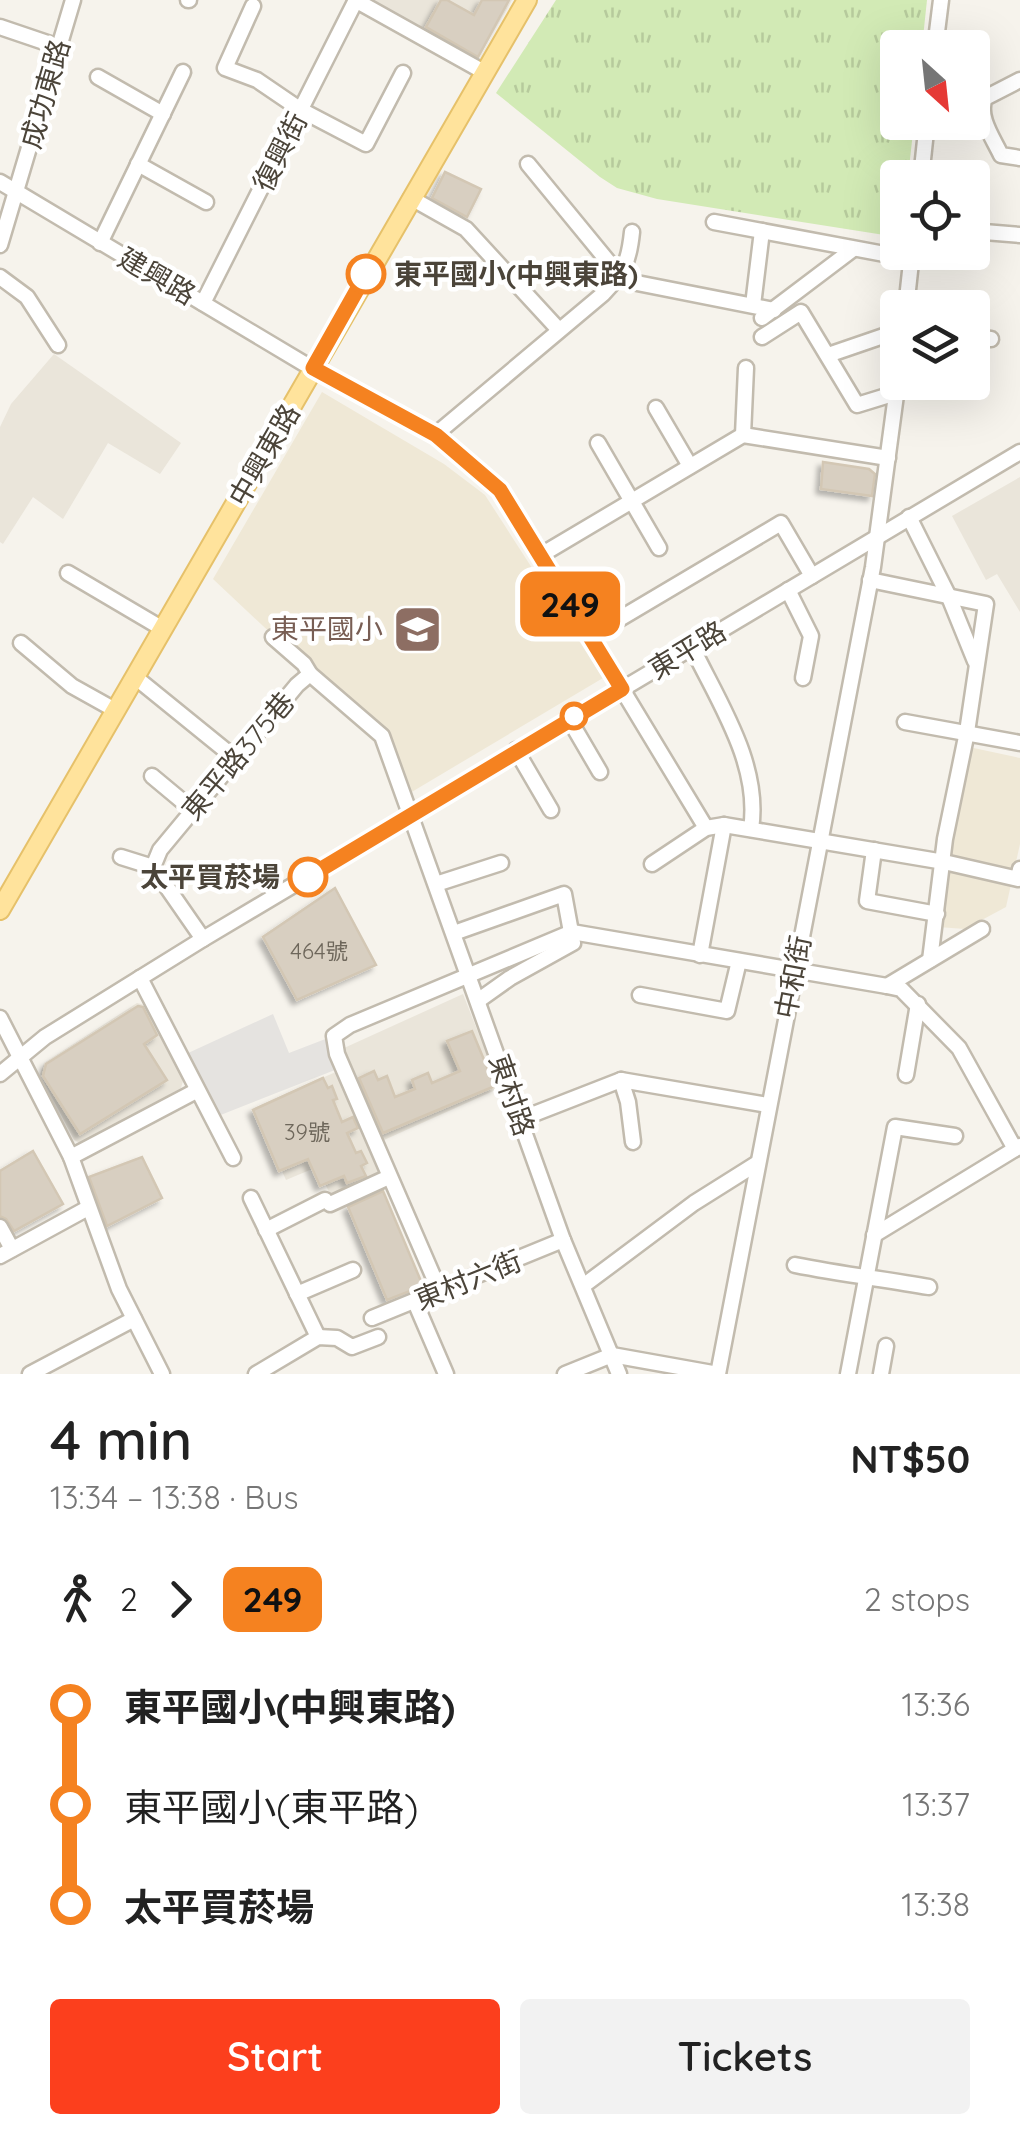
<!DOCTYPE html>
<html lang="en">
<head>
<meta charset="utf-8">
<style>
  body { margin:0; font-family:Quicksand,"Noto Sans TC",sans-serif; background:#f2f2f2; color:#222; height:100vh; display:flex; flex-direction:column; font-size:38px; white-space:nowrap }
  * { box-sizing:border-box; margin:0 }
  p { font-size:32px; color:#767676 }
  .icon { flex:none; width:55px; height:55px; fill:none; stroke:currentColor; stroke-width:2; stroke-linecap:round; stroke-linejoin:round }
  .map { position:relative; height:1374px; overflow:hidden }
  .sheet { display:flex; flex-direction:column; background:#fff; flex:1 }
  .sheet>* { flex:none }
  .badge { padding:0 20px; border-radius:15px; font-size:35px; line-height:65px }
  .needle { width:65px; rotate:153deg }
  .tools { position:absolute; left:880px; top:30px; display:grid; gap:20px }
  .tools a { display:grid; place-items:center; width:110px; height:110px; border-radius:10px; background:#fff; box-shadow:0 10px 40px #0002; font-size:50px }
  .map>.badge { position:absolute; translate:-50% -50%; box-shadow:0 0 0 5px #fff }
  .legs { display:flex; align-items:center; gap:15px; height:110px; padding:0 50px; font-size:32px }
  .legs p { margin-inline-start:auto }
  .headline { display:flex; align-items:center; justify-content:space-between; height:170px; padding:0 50px }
  h1 { font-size:55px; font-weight:600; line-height:75px }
  .cta { display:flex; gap:20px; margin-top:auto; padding:20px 50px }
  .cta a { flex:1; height:115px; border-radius:10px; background:#fc3f1d; color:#fff; font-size:40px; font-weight:600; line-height:115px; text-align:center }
  .cta a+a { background:#f2f2f2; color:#222 }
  ul { padding:0 50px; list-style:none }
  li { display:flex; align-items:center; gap:35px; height:100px; font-size:38px }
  li i { display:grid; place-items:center; width:15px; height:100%; margin:0 12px; background:currentColor }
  li i::after { content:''; width:25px; height:25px; margin:-12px; border:8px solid; border-radius:50%; background:#fff }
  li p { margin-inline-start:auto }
  li:first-child i { background:linear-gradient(#0000 50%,currentColor 0) }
  li:last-child i { background:linear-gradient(currentColor 50%,#0000 0) }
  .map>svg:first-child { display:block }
  .residential { fill:#eae5da }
  .education { fill:#efe8d6 }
  .park { fill:url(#park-tufts) }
  .parking { fill:#e5e3e0 }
  .building { fill:#d8cfc1; stroke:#d3c7b4; stroke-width:2.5; filter:url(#shadow) }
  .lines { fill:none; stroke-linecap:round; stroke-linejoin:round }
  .minor-casing { stroke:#c2bbae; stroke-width:19 }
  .major-casing { stroke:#e6c16a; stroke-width:22 }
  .minor { stroke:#fff; stroke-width:14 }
  .major { stroke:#ffe39c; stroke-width:18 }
  .line-1-casing { stroke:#fff; stroke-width:22 }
  .line-1 { stroke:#f58220; stroke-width:15 }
  .stop-1-dot { fill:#fff; stroke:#f58220; stroke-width:5 }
  .labels { text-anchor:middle; stroke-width:9; stroke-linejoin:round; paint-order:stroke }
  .number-label { font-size:22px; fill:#6e675b }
  .street-label { font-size:28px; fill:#4b4439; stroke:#fff }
  .stop-label { font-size:28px; font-weight:bold; fill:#4b4439; stroke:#fff; text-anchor:start }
  .education-label { font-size:28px; fill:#785e54; stroke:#fff; text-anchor:end }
</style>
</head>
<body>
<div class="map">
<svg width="1020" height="1374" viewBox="0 0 1020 1374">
  <defs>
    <pattern id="park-tufts" width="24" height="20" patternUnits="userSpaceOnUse" patternTransform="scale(2.5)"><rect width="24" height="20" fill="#d2eab5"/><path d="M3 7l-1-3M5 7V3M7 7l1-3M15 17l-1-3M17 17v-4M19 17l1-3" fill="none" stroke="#b6ca9c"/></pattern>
    <filter id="shadow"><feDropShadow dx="-4.5" dy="4.5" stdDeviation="2.5" flood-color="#0004"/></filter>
  </defs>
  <rect width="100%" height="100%" fill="#f6f3ec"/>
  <g class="residential">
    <path d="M374,0H512L476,62L373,3Z"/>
    <path d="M54,354L181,443L160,474L108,443L63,519L33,497L3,544L0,542V427L11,404Z"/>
    <path d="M1020,477V612L997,574L986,580L952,516Z"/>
    <path d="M463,994L500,1088L384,1140L344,1048Z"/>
    <path d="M137,1003L149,1006L183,1081L181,1088L82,1144L74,1140L40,1074L44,1063Z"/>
    <path d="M338,1071L390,1186L360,1200L352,1184L330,1194L317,1167L286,1180L254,1108Z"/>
  </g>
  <g class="education">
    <path d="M322,392L444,464L485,495L603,678L405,796L380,736L213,579Z"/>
    <path d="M969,747L1020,758V844L1006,907L965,929L938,927Z"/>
  </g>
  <path class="park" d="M556,0H927L922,47L898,48V122L914,123L908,177L898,178L897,237L657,199L617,188L600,177L496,93Z"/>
  <path class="parking" d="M273,1014L289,1053L328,1038L340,1068L213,1118L186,1054Z"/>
  <g class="building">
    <path d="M441,0H447L474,15L482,0H509L478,57L426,27Z"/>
    <path d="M445,172L481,189L467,217L432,198Z"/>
    <path d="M823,462L869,469L875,474L872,496L821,489Z"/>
    <path d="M335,888L376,965L297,1000L263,937Z"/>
    <path d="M138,1006L143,1007L157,1035L144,1044L167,1080L80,1134L43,1076L46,1064Z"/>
    <path d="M472,1031L495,1086L383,1133L359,1078L374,1071L378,1080L387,1076L395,1097L415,1089L412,1080L428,1073L432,1083L460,1071L447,1041Z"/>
    <path d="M323,1078L328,1088L332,1086L337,1099L333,1100L342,1122L353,1117L358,1128L347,1133L356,1153L361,1151L367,1163L361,1166L366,1176L347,1183L344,1176L320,1186L308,1159L279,1171L253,1110Z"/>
    <path d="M33,1151L63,1204L14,1231L6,1219L0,1216V1171Z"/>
    <path d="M142,1157L162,1198L107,1226L89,1177Z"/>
    <path d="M383,1191L423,1286L387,1300L348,1207Z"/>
  </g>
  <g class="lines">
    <defs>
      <g id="minor">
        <path d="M188,0H189"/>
        <path d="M355,0L484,72"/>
        <path d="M253,6L225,68L257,80L301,110L366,144L403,73"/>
        <path d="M0,27L59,47"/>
        <path d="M935,48L941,0"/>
        <path d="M98,77L163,114"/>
        <path d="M1020,80L985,98C977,116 993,138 1001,155L1020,158"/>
        <path d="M138,164L206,202"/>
        <path d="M528,164L620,276"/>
        <path d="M921,178L927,122"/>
        <path d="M0,182L313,369L435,435L499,490L527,532L706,828"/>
        <path d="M411,198L466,229L559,330"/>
        <path d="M714,222L911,259"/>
        <path d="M972,231L1020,235"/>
        <path d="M100,243L183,72"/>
        <path d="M0,245L73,0"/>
        <path d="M0,277L27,297L58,345"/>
        <path d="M637,283L774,310"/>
        <path d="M203,303L356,0"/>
        <path d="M753,305L762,231"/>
        <path d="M906,308L912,253"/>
        <path d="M762,318L852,250"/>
        <path d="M762,337L801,312L857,405L896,393"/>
        <path d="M972,337L991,339"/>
        <path d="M828,355L898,331"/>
        <path d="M656,408L690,466"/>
        <path d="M435,435L603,294C624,272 629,262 632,232"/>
        <path d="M743,435L746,368"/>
        <path d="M598,443L659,548"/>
        <path d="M909,517L949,597L975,661"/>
        <path d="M541,555L743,435L888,458"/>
        <path d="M68,573L163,629"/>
        <path d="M870,580L986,604L967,732L945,839L930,960"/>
        <path d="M788,590L811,636L803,678"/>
        <path d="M273,637L304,664L310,674L382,736L563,1240L619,1374"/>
        <path d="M589,637L781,523L812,576"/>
        <path d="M21,643L72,686L115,710"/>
        <path d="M692,647C719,703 761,765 751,829"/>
        <path d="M135,677L236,759"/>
        <path d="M569,719L600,772"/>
        <path d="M905,722L1020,743"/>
        <path d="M516,750L551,810"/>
        <path d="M152,776L194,811"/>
        <path d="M874,850L867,901L937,914"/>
        <path d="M121,857L153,867"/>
        <path d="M652,864L706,828L724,825L944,862L1018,879L1020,869"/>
        <path d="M436,884L501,863"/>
        <path d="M454,933L564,894L573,943L510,978L479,1000"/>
        <path d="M203,939L153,867L160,850L297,685L310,674"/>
        <path d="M700,955L724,825"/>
        <path d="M140,978L233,1158"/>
        <path d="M887,986L982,929"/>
        <path d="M640,995L727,1011L739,961"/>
        <path d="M0,1018L71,1157L119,1289L162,1374"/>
        <path d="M0,1074L45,1037L203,939L1020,452"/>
        <path d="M906,1075L918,1004"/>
        <path d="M621,1080L628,1102L633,1142"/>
        <path d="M521,1119L621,1080L768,1105"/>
        <path d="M71,1157L196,1091"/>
        <path d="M251,1198L318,1337"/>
        <path d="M330,1204L389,1177"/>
        <path d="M0,1227L12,1249"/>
        <path d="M266,1230L325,1200"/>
        <path d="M874,1235L1020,1146"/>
        <path d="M0,1256L88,1208"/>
        <path d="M795,1265C840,1274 883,1279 929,1287"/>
        <path d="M583,1286L694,1203L756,1164"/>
        <path d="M440,1292L337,1054L334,1036L350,1025L572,932L887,986L901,989L959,1048L1015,1149"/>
        <path d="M297,1294L353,1270"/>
        <path d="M415,1302L446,1374"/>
        <path d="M372,1318L563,1240"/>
        <path d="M30,1374L134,1319"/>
        <path d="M256,1374L318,1337L337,1338L352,1347L378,1337"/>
        <path d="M565,1374L612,1355L718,1374"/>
        <path d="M718,1374L873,567L898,380"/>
        <path d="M848,1374L895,1127L955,1136"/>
        <path d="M881,1374L886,1346"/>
      </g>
      <path id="major" d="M0,910L527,0"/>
    </defs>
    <use href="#minor" class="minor-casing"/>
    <use href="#major" class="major-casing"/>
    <use href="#minor" class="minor"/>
    <use href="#major" class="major"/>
  </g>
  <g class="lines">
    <defs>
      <path id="line-1" d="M308,877L622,689L500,490L436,435L313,368L366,274"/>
    </defs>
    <use href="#line-1" class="line-1-casing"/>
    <use href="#line-1" class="line-1"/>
  </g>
  <defs>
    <symbol id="school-square" viewBox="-11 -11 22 22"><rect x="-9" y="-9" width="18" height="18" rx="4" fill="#8d6e63" stroke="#fff"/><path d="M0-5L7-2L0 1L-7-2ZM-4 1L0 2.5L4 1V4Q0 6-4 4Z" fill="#fff"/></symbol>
  </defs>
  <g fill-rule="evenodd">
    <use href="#school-square" x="390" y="602" width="55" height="55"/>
  </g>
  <g class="stop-1-dot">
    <circle cx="366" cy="274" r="18"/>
    <circle cx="574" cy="716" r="12"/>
    <circle cx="308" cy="877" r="18"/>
  </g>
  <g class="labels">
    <g class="number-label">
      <text x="319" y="959">464號</text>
      <text x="307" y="1140">39號</text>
    </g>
    <g class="street-label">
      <text transform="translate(45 94) rotate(-74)" y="10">成功東路</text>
      <text transform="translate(280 152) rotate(-63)" y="10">復興街</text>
      <text transform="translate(157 276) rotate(30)" y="10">建興路</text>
      <text transform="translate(264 455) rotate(-60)" y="10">中興東路</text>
      <text transform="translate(687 650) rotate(-31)" y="10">東平路</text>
      <text transform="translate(238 756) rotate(-50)" y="10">東平路375巷</text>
      <text transform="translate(793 977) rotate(-79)" y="10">中和街</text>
      <text transform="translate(512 1095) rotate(71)" y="10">東村路</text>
      <text transform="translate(468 1280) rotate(-22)" y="10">東村六街</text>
    </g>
    <g class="stop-label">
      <text x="394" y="284">東平國小(中興東路)</text>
      <text x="280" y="887" text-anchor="end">太平買菸場</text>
    </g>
    <g class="education-label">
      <text x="383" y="639">東平國小</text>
    </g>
  </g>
</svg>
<div class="tools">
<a><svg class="needle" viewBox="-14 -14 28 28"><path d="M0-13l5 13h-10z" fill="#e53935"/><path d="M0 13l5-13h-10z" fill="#767676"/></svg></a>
<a><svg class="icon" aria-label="locate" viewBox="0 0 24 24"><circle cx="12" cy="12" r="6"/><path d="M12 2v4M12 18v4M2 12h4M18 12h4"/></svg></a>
<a><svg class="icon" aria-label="layers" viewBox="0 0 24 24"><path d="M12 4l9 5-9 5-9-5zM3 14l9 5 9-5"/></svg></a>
</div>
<b class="badge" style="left:570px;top:604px;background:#f58220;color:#111">249</b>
</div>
<section class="sheet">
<div class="headline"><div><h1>4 min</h1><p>13:34 – 13:38 · Bus</p></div><b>NT$50</b></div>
<div class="legs"><svg class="icon" aria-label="walk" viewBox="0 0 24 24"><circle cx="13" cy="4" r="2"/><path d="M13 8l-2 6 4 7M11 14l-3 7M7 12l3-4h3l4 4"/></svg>2<svg class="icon" aria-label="forward" viewBox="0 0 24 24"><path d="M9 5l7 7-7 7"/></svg><b class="badge" style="background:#f58220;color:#111">249</b><p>2 stops</p></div>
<ul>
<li><i style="color:#f58220"></i><b>東平國小(中興東路)</b><p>13:36</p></li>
<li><i style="color:#f58220"></i><span>東平國小(東平路)</span><p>13:37</p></li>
<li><i style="color:#f58220"></i><b>太平買菸場</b><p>13:38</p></li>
</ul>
<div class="cta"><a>Start</a><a>Tickets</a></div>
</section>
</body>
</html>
